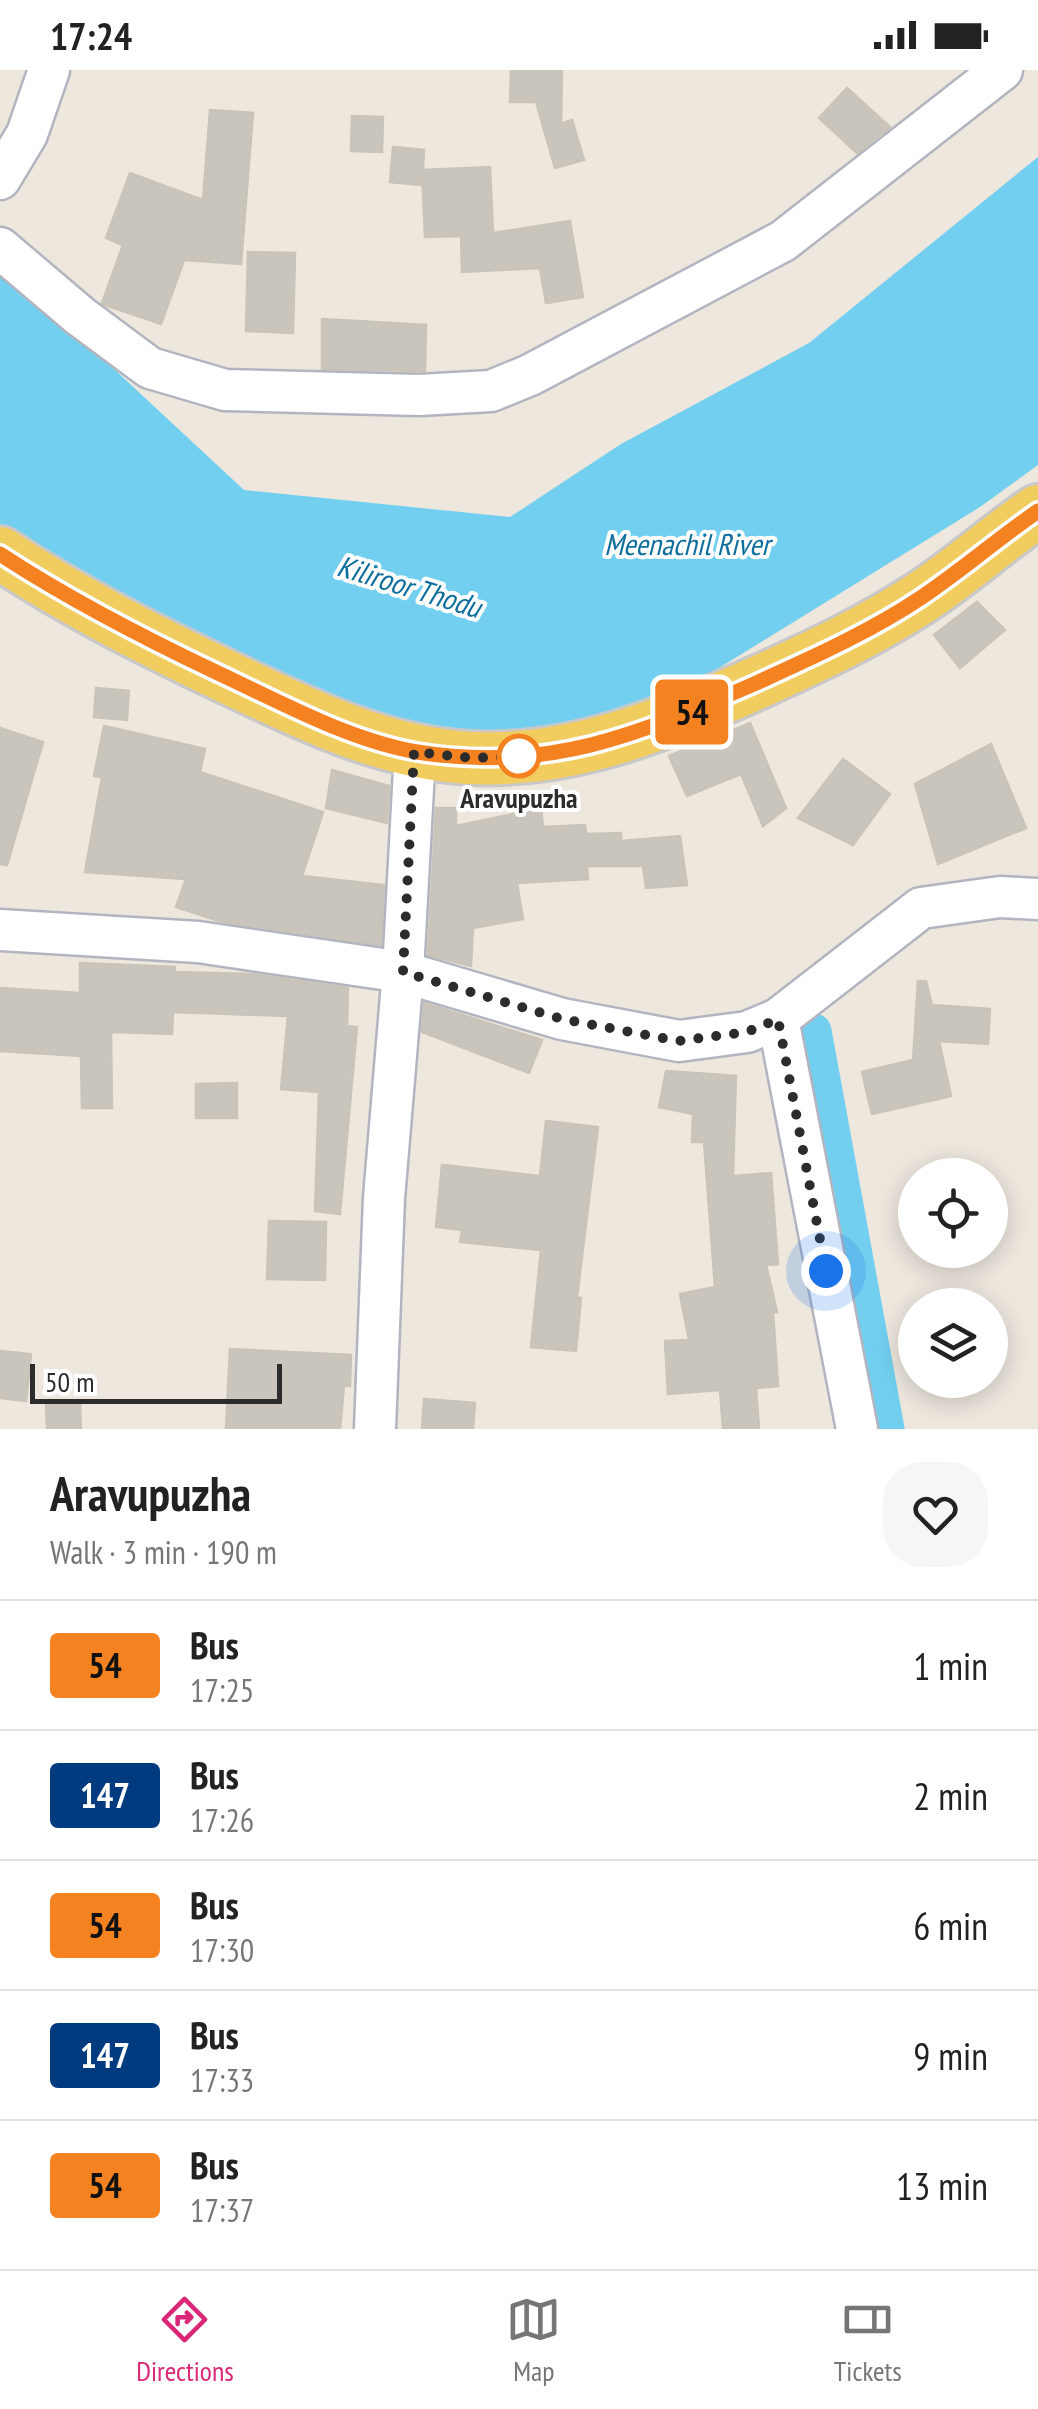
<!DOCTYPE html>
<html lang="en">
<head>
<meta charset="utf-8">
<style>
  body { margin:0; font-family:"PT Sans Narrow",sans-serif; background:#f6f6f6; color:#222; height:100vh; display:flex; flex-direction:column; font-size:38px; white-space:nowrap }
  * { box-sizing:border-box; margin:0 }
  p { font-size:32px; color:#767676 }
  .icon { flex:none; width:55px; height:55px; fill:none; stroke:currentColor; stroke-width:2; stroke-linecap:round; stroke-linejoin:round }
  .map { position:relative; height:1359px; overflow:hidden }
  .panel { display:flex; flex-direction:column; background:#fff; flex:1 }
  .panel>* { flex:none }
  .badge { padding:0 20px; border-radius:8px; font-size:35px; line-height:65px }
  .buttons { position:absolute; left:898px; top:1088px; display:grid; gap:20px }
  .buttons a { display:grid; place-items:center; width:110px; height:110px; border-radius:50%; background:#fff; box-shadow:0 5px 25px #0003; font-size:50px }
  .scale { position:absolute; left:30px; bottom:25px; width:252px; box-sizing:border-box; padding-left:10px; border:5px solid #2c2c2c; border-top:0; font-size:28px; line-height:35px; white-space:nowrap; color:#2c2c2c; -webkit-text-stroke:8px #fff; paint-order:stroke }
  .you { position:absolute; width:50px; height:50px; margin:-25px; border:8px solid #fff; border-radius:50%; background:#1a73e8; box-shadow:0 0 0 15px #1a73e833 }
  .map>.badge { position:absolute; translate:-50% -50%; box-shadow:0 0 0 5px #fff }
  .round { display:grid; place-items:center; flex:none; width:105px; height:105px; border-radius:40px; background:#f6f6f6 }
  .overview { display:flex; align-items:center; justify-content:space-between; height:170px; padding:0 50px }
  h1 { font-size:48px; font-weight:700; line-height:75px }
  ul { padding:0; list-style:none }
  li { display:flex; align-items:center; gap:30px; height:130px; padding:0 50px; border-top:2px solid #e0e0e0 }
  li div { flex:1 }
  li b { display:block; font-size:38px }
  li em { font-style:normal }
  li .badge { min-width:110px; font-weight:700; text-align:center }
  .status { display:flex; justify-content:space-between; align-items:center; height:70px; padding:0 50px; background:#fff; direction:ltr }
  .status svg { height:28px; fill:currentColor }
  .tabs { display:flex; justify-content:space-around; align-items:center; height:140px; border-top:2px solid #e0e0e0; background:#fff; font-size:28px; color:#767676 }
  .tabs a { display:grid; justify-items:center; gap:5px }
  .tabs .current { color:#db2777 }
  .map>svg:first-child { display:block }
  .water { fill:#72cfef }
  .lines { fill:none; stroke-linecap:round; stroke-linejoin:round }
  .canal { stroke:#72cfef; stroke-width:35 }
  .building { fill:#c9c5bd; stroke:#c9c3b8; stroke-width:2.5 }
  .minor-casing { stroke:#b2b5bf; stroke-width:45 }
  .major-casing { stroke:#c8c8c8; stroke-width:58 }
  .minor { stroke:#fff; stroke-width:40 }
  .major { stroke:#f1cd60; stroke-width:52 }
  .line-casing { stroke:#fff; stroke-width:22 }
  .line { stroke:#f58220; stroke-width:15 }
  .walk { stroke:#2c2c2c; stroke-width:10; stroke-dasharray:0 18 }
  .stop-dot { fill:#fff; stroke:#f58220; stroke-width:5 }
  .labels { text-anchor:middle; stroke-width:8; stroke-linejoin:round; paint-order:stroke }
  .stop-label { font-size:28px; font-weight:bold; fill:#2c2c2c; stroke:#fff }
  .water-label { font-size:30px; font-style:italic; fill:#0e6e9e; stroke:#fff }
</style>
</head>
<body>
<div class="status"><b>17:24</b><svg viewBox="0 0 49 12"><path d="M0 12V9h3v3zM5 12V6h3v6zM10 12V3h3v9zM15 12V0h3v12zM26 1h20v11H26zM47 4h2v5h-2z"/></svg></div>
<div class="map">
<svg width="1038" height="1359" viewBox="0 0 1038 1359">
  <rect width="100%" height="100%" fill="#ede7de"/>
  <path class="water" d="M1038,87V395L980,437L620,659L460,681L335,639L0,461V193L244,420L510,447L621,374L809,273Z"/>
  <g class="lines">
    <path class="canal" d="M814,961L887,1359"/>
  </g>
  <g class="building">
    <path d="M511,0H562L561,54L572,50L584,90L555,98L536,32H510Z"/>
    <path d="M847,18L890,57L857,83L819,48Z"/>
    <path d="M210,40L253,43L241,194L184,190L161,254L105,235L102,233L123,175L106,168L130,103L203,130Z"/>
    <path d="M352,46L383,47L382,82L351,81Z"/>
    <path d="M393,77L424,80L423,100L490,97L493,163L570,151L583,227L546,233L540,198L462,202L461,166L425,167L422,101L421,115L390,112Z"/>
    <path d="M248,182L295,183L293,263L246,261Z"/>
    <path d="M322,249L426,255L425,301L322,299Z"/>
    <path d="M977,532L1005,560L960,598L934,565Z"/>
    <path d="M96,618L129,621L127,650L94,647Z"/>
    <path d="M750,653L786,738L763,756L741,704L687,726L669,686Z"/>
    <path d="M104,656L205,679L200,702L323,742L302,806L384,815L381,875L219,851L176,837L186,809L85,802L102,707L94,706Z"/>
    <path d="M0,658L43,672L7,795L0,794Z"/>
    <path d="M991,674L1026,758L938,794L915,714Z"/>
    <path d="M843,689L890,724L853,775L798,748Z"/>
    <path d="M332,700L389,716L387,753L326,738Z"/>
    <path d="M436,738H456V756L541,738L543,757L585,755L586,764L621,763V771L680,766L687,815L646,818L643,796H587L588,809L517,813L523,849L473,858L471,896L428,885Z"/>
    <path d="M80,893L175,897V902L252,904L348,918L347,956L357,957L340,1144L315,1141L319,1022L281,1019L288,946L173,942L172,964L111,962L112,1038H82L81,986L0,981V918L80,923Z"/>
    <path d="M918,911H926L932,935L990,939L988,974L939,971L951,1026L872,1044L862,1002L913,990Z"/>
    <path d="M424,933L542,970L529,1003L422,962Z"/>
    <path d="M666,1001L736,1006L733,1106L771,1103L778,1194L766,1195L777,1242H773L778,1316L756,1318L759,1359H723L720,1320L668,1324L665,1271L689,1270L680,1224L715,1217L704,1072H692L693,1044L659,1037Z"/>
    <path d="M237,1013V1048H196V1014Z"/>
    <path d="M546,1051L598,1057L577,1227L581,1228L576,1281L531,1277L541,1180L460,1172L462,1160L436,1157L442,1095L540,1106Z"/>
    <path d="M269,1151L326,1152L325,1210L267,1209Z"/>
    <path d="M230,1279L351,1285L350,1316H344L340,1359H226Z"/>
    <path d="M0,1281L31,1284L26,1331L0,1328Z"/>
    <path d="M424,1329L475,1333L473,1359H422Z"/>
    <path d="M80,1332L81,1359H47L46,1333Z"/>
  </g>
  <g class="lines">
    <defs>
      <g id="minor">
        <path d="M0,109L27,64L49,0"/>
        <path d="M0,178L80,246L150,298L225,320L419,325L491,321L530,305L783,171L1002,0"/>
        <path d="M0,860L198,872L403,902L562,949L679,971L747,962L778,949L921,838L1000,827L1038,829"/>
        <path d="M778,949L857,1359"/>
        <path d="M375,1359L384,1128L403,902L415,681"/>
      </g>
      <path id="major" d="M0,483C72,531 149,570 227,607C304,644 383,683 470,688C575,693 667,653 761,611C816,586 872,560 922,527C962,501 998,468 1038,441"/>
    </defs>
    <use href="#minor" class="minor-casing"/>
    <use href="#major" class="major-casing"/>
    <use href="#minor" class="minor"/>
    <use href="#major" class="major"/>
  </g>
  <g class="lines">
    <defs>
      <path id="line" d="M0,484C70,530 144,568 220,604C282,633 349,670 417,682C547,703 638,665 754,614C811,588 870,562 922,527C962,500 999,468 1038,441"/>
    </defs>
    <use href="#line" class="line-casing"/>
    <use href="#line" class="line"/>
    <path class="walk" d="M519,686H528L472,688L414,682L403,902L562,949L678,971L747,962L778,949L826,1201"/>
  </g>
  <circle class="stop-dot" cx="519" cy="686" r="20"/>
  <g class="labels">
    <g class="stop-label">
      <text x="519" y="738">Aravupuzha</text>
    </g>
    <g class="water-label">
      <text x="687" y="485">Meenachil River</text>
      <text transform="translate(409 517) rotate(17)" y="10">Kiliroor Thodu</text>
    </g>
  </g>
</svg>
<div class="buttons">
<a><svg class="icon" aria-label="locate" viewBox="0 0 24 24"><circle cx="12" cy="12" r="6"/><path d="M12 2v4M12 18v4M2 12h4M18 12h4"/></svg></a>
<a><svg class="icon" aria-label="layers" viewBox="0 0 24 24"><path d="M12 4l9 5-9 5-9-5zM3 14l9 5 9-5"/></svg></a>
</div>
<div class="scale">50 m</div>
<div class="you" style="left:826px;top:1201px"></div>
<b class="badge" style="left:692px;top:642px;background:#f58220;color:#111">54</b>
</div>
<section class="panel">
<div class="overview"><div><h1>Aravupuzha</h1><p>Walk · 3 min · 190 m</p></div><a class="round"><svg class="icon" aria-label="heart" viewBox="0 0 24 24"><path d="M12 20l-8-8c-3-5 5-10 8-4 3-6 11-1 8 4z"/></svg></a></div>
<ul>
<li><span class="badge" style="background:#f58220;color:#111">54</span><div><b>Bus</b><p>17:25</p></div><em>1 min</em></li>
<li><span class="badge" style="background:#003b80;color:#fff">147</span><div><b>Bus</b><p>17:26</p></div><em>2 min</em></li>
<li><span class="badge" style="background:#f58220;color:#111">54</span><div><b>Bus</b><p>17:30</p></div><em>6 min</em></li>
<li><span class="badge" style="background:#003b80;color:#fff">147</span><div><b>Bus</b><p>17:33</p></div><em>9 min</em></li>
<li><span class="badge" style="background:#f58220;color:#111">54</span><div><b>Bus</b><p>17:37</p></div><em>13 min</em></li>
</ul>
</section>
<nav class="tabs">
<a class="current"><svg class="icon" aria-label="directions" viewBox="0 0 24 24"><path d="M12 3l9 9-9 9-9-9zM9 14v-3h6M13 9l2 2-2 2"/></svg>Directions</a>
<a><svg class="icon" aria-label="map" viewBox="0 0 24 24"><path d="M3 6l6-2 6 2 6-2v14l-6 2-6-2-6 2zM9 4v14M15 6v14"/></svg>Map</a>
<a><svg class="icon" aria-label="tickets" viewBox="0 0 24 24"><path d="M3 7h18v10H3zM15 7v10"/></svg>Tickets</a>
</nav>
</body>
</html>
